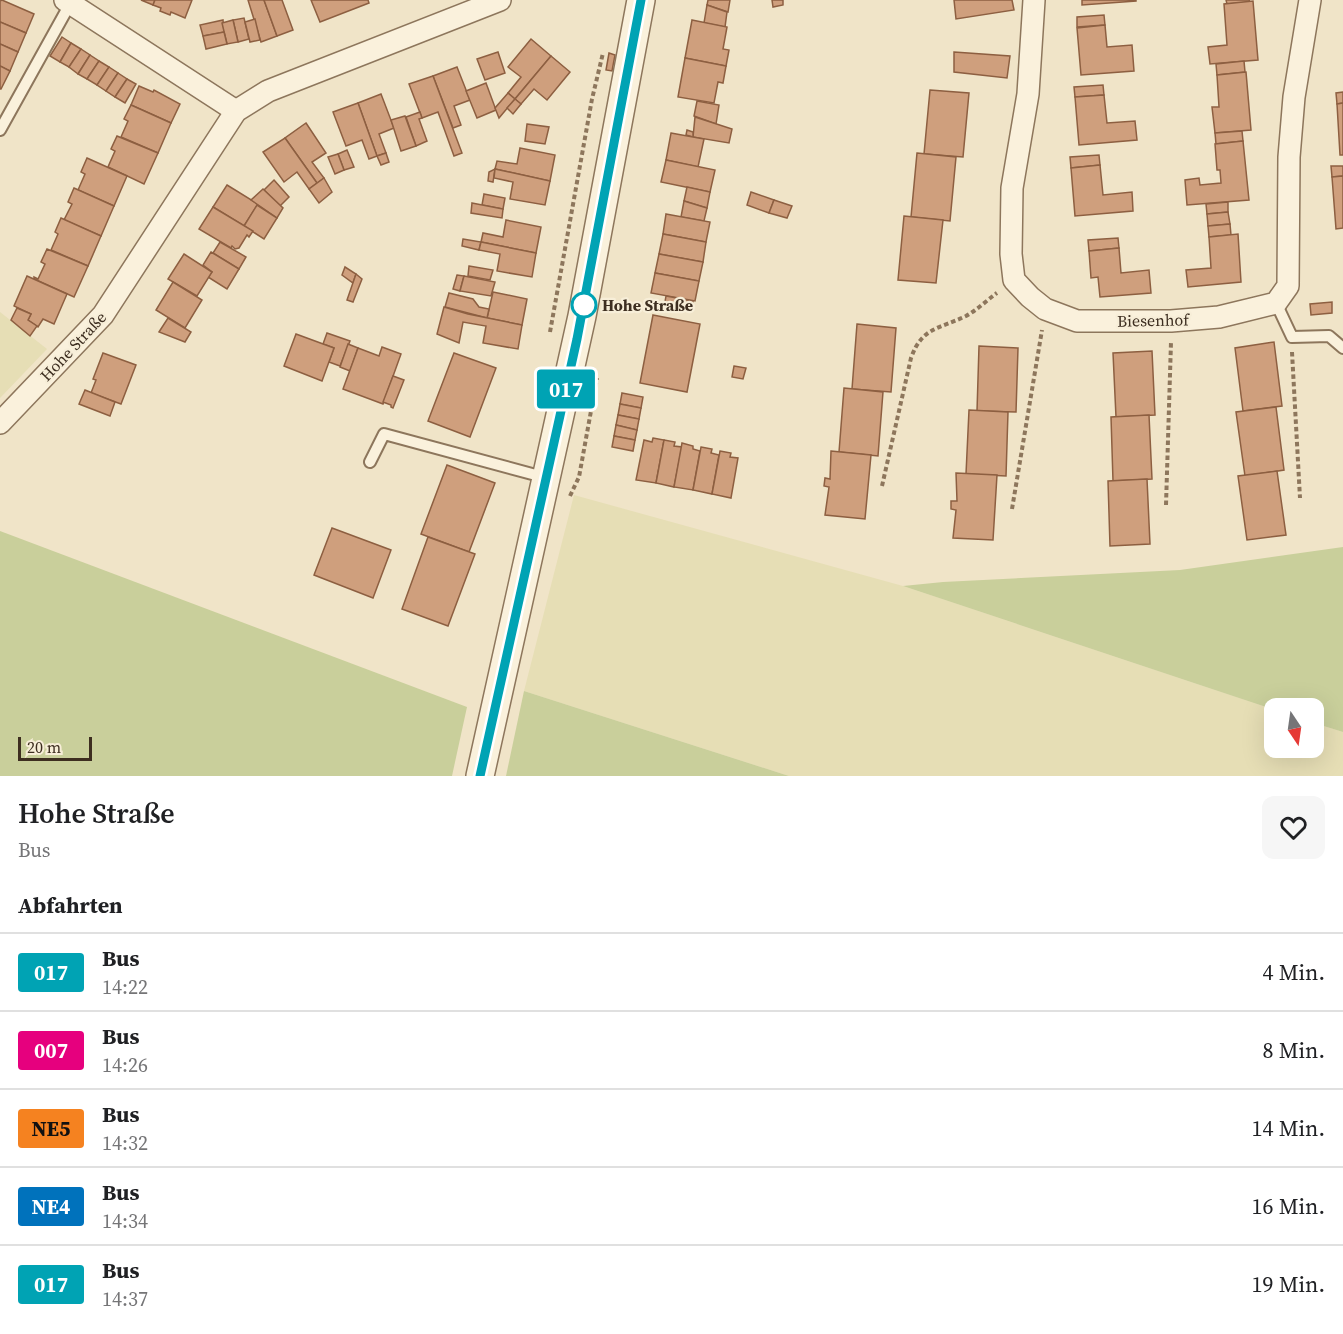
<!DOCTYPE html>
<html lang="de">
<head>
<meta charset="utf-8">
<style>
  body { margin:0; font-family:"Source Serif 4",serif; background:#f6f6f6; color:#202124; height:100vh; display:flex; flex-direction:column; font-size:22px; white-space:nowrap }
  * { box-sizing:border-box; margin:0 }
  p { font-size:20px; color:#757577 }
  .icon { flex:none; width:33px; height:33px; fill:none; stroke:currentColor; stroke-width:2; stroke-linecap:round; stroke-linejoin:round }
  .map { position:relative; height:776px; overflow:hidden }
  .drawer { display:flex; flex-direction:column; background:#fff; flex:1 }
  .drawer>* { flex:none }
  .badge { padding:0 12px; border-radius:4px; font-size:21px; line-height:39px }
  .needle { width:39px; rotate:167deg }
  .tools { position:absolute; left:1264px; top:698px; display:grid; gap:12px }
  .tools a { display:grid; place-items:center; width:60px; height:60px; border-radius:12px; background:#fff; box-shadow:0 6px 24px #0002; font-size:30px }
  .scale { position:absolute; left:18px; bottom:15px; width:74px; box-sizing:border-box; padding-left:6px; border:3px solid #3d2e20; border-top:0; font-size:16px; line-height:21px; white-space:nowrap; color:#3d2e20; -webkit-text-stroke:4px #f7eed8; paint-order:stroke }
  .map>.badge { position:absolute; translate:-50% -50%; box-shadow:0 0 0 3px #fff }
  h2 { padding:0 18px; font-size:22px; line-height:54px }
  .round { display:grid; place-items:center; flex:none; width:63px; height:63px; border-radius:12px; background:#f6f6f6 }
  .overview { display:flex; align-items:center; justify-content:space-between; height:102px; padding:0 18px }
  h1 { font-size:28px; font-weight:600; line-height:45px }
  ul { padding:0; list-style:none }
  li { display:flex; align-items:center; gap:18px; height:78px; padding:0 18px; border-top:2px solid #e0e0e0 }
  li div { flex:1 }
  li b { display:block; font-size:22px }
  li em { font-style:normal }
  li .badge { min-width:66px; font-weight:700; text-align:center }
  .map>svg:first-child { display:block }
  .farmland { fill:#e6deb5 }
  .green { fill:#c9cf9b }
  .building { fill:#cf9f7d; stroke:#8d5f41; stroke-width:1.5 }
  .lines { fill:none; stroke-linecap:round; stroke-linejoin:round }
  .service-casing { stroke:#8d765c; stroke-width:14 }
  .minor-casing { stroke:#8d765c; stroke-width:24 }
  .tertiary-casing { stroke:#8d765c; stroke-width:30 }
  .path { stroke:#8d765c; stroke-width:4; stroke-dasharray:4.5 3; stroke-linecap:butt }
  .service { stroke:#faf1dc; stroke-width:10 }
  .minor { stroke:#faf1dc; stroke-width:21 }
  .tertiary { stroke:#faf1dc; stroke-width:27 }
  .line-casing { stroke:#fff; stroke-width:14 }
  .line { stroke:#00a3b4; stroke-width:9 }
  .stop-dot { fill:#fff; stroke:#00a3b4; stroke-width:3 }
  .labels { text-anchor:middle; stroke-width:4.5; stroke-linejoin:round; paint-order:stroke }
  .stop-label { font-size:16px; font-weight:bold; fill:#3d2e20; stroke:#f7eed8; text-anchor:start }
  .street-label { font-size:16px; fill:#3d2e20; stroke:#f7eed8 }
</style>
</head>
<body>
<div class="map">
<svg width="1343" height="776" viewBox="0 0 1343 776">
  <rect width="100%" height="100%" fill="#f0e4c8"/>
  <g class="farmland">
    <path d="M0,312L47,349L0,398Z"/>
    <path d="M574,495L903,586L1275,710V747H1314V723L1343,732V776H789L524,691Z"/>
  </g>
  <g class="green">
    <path d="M0,531L467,707L452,776H0Z"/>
    <path d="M1343,547V732L1314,723V708H1275V710L903,586L943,582L1180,570Z"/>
    <path d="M524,691L789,776H506Z"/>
  </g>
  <g class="building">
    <path d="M2,0L34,14L26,33L0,22V1Z"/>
    <path d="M141,0H155L153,5Z"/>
    <path d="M155,0H192L185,18L171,12L170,15L160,11L161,8L153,5Z"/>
    <path d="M248,0H264L277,36L261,42Z"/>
    <path d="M264,0H282L293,30L277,36Z"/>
    <path d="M311,0H368L369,3L320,22Z"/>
    <path d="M708,0H730L728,12L707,5Z"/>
    <path d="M772,0H783V5L773,7Z"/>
    <path d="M954,0H1012L1014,10L956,19Z"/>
    <path d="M1082,0H1136V1L1082,5Z"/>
    <path d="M1226,0H1249L1250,2L1227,4Z"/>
    <path d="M1253,1L1258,60L1210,64L1208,47L1227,45L1224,4Z"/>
    <path d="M707,5L727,12L725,27L704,23Z"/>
    <path d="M1104,15L1105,25L1077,27V17Z"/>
    <path d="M244,18L249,39L238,42L233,20Z"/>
    <path d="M255,19L260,40L250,42L245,22Z"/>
    <path d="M223,20L224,32L203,36L200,25Z"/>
    <path d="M233,20L238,42L227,44L222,23Z"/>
    <path d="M692,20L727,27L723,49L729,50L726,66L685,58Z"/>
    <path d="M0,22L26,33L18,52L0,44Z"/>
    <path d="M1105,25L1107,47L1132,45L1134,71L1081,75L1077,28Z"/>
    <path d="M224,32L227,44L206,49L203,36Z"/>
    <path d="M62,37L71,43L60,62L50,56Z"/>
    <path d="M531,39L551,56L515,99L508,93L521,77L508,67Z"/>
    <path d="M71,43L81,49L69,67L60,62Z"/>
    <path d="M0,44L18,52L10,71L0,66Z"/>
    <path d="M81,49L90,55L78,74L69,67Z"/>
    <path d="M498,52L505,73L485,80L477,59Z"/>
    <path d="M954,52L1010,56L1007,78L954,72Z"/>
    <path d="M609,53L615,55L612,71L606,70Z"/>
    <path d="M90,55L99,61L87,79L78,74Z"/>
    <path d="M551,56L570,72L547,100L534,89L521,104L515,99Z"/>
    <path d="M685,58L726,66L723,83L718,82L714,103L678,97Z"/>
    <path d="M99,61L109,67L97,85L87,79Z"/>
    <path d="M1244,61L1245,72L1217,75L1216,64Z"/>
    <path d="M0,66L10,71L1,89H0Z"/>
    <path d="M109,67L118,73L106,91L97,85Z"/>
    <path d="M457,67L470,100L454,106L461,125L453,128L433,76Z"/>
    <path d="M1246,72L1251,130L1215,133L1212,107H1219L1217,75Z"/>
    <path d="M118,73L127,79L115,97L106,91Z"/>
    <path d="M433,76L462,153L454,156L438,112L422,118L409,84Z"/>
    <path d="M127,79L136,84L125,103L115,97Z"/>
    <path d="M486,83L496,110L477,118L466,91Z"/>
    <path d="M1103,85L1104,95L1075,97L1074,87Z"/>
    <path d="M139,86L153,92L154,90L180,104L171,123L131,105Z"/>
    <path d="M930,90L969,93L963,157L924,154Z"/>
    <path d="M1343,92V103L1337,104L1336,93Z"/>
    <path d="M508,93L515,99L499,118L495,108Z"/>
    <path d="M381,94L394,128L379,134L386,153L377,156L358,103Z"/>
    <path d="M1104,95L1107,123L1135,121L1137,140L1079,145L1075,97Z"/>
    <path d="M515,99L521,104L513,114L507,108Z"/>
    <path d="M697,101L719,105L716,124L694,116Z"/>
    <path d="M358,103L377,156L369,159L362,140L346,146L333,112Z"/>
    <path d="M1343,103V155H1340L1337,104Z"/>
    <path d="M131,105L171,123L158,153L121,137L128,121L124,119Z"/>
    <path d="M420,112L422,118L419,119L427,141L416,146L406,117Z"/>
    <path d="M405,116L416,146L401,151L391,120Z"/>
    <path d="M695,117L732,129L729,143L693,137Z"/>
    <path d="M306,123L326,153L312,162L324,178L317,183L285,138Z"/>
    <path d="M527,124L549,127L545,144L525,141Z"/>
    <path d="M687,130L693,132V137L686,135Z"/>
    <path d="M1242,131L1243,141L1216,144L1215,133Z"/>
    <path d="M671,133L704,139L698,167L666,160Z"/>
    <path d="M117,136L158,153L144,184L108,167L115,151L111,149Z"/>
    <path d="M285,138L317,183L309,189L297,172L284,182L263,152Z"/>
    <path d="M1243,141L1249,200L1187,205L1185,180L1199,178L1200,185L1221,183L1220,170H1217L1215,144Z"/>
    <path d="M520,148L555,155L550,181L495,169L497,161L517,164Z"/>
    <path d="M347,150L354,167L344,170L338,154Z"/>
    <path d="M386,153L389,162L381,165L377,156Z"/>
    <path d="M917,153L956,157L950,221L911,217Z"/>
    <path d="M338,154L344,170L335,174L328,157Z"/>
    <path d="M1099,155L1100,165L1071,168L1070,157Z"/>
    <path d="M87,158L127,176L114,206L78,190L85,174L81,172Z"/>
    <path d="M666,160L715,170L710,192L661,182Z"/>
    <path d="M1100,165L1103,195L1132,192L1133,211L1075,216L1071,168Z"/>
    <path d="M1331,166H1343V176L1332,177Z"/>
    <path d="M495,169L493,182L488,181L489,172Z"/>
    <path d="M495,169L550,181L545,205L510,199L513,182L494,178Z"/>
    <path d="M1343,176V228L1336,229L1332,177Z"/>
    <path d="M324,178L332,192L319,203L309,189Z"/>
    <path d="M274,180L289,197L280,206L264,190Z"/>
    <path d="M227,185L258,204L244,226L213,207Z"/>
    <path d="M687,187L710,192L707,208L684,201Z"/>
    <path d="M74,188L114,206L101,236L64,220L72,204L68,202Z"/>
    <path d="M263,189L283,208L277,218L251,200Z"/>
    <path d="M751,192L774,200L769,213L747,205Z"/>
    <path d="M484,194L505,198L503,209L482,205Z"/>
    <path d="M774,200L792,206L787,218L769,213Z"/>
    <path d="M684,201L707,208L704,221L681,217Z"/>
    <path d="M1228,202V212L1207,214L1206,204Z"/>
    <path d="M472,203L503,209L502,218L471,213Z"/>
    <path d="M257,205L277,218L264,239L244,226Z"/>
    <path d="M213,207L253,231L249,237L247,235L239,248L235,249L232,246L231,248L199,229Z"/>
    <path d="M1228,212L1230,224L1208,226L1207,214Z"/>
    <path d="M666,214L710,222L706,242L663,234Z"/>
    <path d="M904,216L943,220L936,283L898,280Z"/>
    <path d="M61,218L101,236L88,266L51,250L58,234L55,232Z"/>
    <path d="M506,220L541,227L536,253L481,242L483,233L503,237Z"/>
    <path d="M1230,224L1231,235L1209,237L1208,226Z"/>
    <path d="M663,234L706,242L703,262L659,254Z"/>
    <path d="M1238,234L1241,282L1188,287L1186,270L1211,268L1209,237Z"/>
    <path d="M1118,238L1119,248L1089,251L1088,240Z"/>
    <path d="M463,239L481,242L479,250L462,246Z"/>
    <path d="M220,242L246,257L239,269L213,253Z"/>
    <path d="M481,242L536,253L532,277L497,271L500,254L479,250Z"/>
    <path d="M1119,248L1121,273L1149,270L1151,293L1100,297L1098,277L1091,278L1089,251Z"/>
    <path d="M47,249L88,266L74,297L34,279V277L38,279L45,264L41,262Z"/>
    <path d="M211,252L239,269L227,289L208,277L212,272L203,265Z"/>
    <path d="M184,254L212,272L197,296L168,279Z"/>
    <path d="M659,254L703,262L699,281L655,273Z"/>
    <path d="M469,266L493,270L490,280L468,276Z"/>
    <path d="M345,267L356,274L353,283L342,275Z"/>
    <path d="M655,273L699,281L695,301L651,293Z"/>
    <path d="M356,274L362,279L353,302L347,300Z"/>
    <path d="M457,275L464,276L460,291L453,289Z"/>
    <path d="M27,276L67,294L54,324L43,319L38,327L28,320L31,314L14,306Z"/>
    <path d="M464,276L495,282L491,296L460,291Z"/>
    <path d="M173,282L202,300L185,328L156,310Z"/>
    <path d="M493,292L527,299L522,325L487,318Z"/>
    <path d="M449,293L473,299L479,307L489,309L487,318L445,307Z"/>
    <path d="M666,296L693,301L691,311L664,307Z"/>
    <path d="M1332,302V313L1311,315L1310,304Z"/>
    <path d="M444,307L468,314L522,325L518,349L483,343L486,326L463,322L459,343L437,334Z"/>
    <path d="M17,308L31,314L28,320L37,326L30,336L11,320Z"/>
    <path d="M653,315L700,324L687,392L640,383Z"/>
    <path d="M168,318L191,332L185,342L159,332Z"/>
    <path d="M857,324L896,328L891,392L852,389Z"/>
    <path d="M327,333L350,341L340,366L329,362L334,348L323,344Z"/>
    <path d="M296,334L334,348L322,381L284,366Z"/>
    <path d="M1274,342L1282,406L1243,411L1235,348Z"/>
    <path d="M348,344L358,348L350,371L340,367Z"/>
    <path d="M979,346L1018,348L1016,412L977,411Z"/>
    <path d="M382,347L401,354L383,404L343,389L358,348L379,356Z"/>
    <path d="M1152,351L1155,415L1116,417L1113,353Z"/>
    <path d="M103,353L136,365L121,404L91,393L96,380L93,379Z"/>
    <path d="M454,353L496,368L470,437L428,421Z"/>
    <path d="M734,366L746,368L743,379L732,377Z"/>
    <path d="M393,376L404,380L393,408L391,407V405L383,402Z"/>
    <path d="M844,388L883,392L878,456L839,452Z"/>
    <path d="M85,390L115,402L110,416L79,404Z"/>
    <path d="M622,393L643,397L641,408L620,404Z"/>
    <path d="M620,404L641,408L639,419L618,415Z"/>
    <path d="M1276,407L1284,470L1245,476L1236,412Z"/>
    <path d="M969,410L1008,412L1006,476L966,474Z"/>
    <path d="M618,415L639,419L637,430L616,425Z"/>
    <path d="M1149,415L1152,479L1113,481L1111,417Z"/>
    <path d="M616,425L637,430L635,440L614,436Z"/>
    <path d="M614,436L635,440L633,451L612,447Z"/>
    <path d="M653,438L664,440L656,483L636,480L644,440L652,442Z"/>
    <path d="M664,440L675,442L674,446L682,447L674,487L656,483Z"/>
    <path d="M682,443L693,446V449L700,451L693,490L674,487Z"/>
    <path d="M701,447L712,449L711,453L719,455L712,494L693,490Z"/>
    <path d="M720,451L731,453L730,457L738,458L731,498L712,494Z"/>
    <path d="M831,451L871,455L865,519L825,515L829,487L824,486L825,478L830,479Z"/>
    <path d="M447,465L495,483L469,552L421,534Z"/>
    <path d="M1277,471L1286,535L1247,540L1238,476Z"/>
    <path d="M956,473L997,475L993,540L953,538L956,510L951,509V501H957Z"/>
    <path d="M1147,479L1150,544L1110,546L1108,481Z"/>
    <path d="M332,528L391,550L373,598L314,575Z"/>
    <path d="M428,537L475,554L448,626L402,609Z"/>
  </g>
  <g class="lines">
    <defs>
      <g id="service">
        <path d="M0,130L70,4"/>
        <path d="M1276,303L1292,337L1329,336L1343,348"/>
        <path d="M370,462L384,434L547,478"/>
      </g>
      <g id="minor">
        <path d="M65,0L236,111"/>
        <path d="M1034,0L1028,94L1012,188L1011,254L1014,280L1030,297L1045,309L1077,321H1171L1219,317L1276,303L1288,286L1289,157L1294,97L1310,0"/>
        <path d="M0,423L103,315L236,111L268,91L500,0"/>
      </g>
      <path id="tertiary" d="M480,776L582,316L641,0"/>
    </defs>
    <use href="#service" class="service-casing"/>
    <use href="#minor" class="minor-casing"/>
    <use href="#tertiary" class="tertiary-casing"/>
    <g class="path">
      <path d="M550,332L592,99L603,53"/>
      <path d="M1292,352L1300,498"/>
      <path d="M882,486L911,358C922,327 939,329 966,316C977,310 987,300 997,293"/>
      <path d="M570,496L579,477L597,378"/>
      <path d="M1166,505L1171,342"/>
      <path d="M1012,509L1042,330"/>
    </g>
    <use href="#service" class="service"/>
    <use href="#minor" class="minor"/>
    <use href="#tertiary" class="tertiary"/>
  </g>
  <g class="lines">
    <defs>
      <path id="line" d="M480,776L577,339L641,0"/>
    </defs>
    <use href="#line" class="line-casing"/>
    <use href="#line" class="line"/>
  </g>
  <circle class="stop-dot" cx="584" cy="305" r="12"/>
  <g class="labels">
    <g class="stop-label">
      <text x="602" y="311">Hohe Straße</text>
    </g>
    <g class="street-label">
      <text transform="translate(1153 320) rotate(-1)" y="6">Biesenhof</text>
      <text transform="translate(73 346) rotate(-47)" y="6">Hohe Straße</text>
    </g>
  </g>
</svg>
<div class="tools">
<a><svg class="needle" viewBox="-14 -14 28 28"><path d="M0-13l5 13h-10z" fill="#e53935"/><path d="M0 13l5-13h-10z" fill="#757577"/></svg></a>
</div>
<div class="scale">20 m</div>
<b class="badge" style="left:566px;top:389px;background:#00a3b4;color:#fff">017</b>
</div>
<section class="drawer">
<div class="overview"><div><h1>Hohe Straße</h1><p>Bus</p></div><a class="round"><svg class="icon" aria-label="heart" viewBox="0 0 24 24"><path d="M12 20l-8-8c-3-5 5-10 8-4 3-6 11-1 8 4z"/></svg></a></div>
<h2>Abfahrten</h2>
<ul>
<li><span class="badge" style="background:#00a3b4;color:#fff">017</span><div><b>Bus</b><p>14:22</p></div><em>4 Min.</em></li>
<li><span class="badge" style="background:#e6007e;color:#fff">007</span><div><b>Bus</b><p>14:26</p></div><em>8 Min.</em></li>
<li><span class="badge" style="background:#f58220;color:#111">NE5</span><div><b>Bus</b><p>14:32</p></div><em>14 Min.</em></li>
<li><span class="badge" style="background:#0072bc;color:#fff">NE4</span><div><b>Bus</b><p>14:34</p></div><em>16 Min.</em></li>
<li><span class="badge" style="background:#00a3b4;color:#fff">017</span><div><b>Bus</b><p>14:37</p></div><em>19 Min.</em></li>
</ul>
</section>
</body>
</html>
